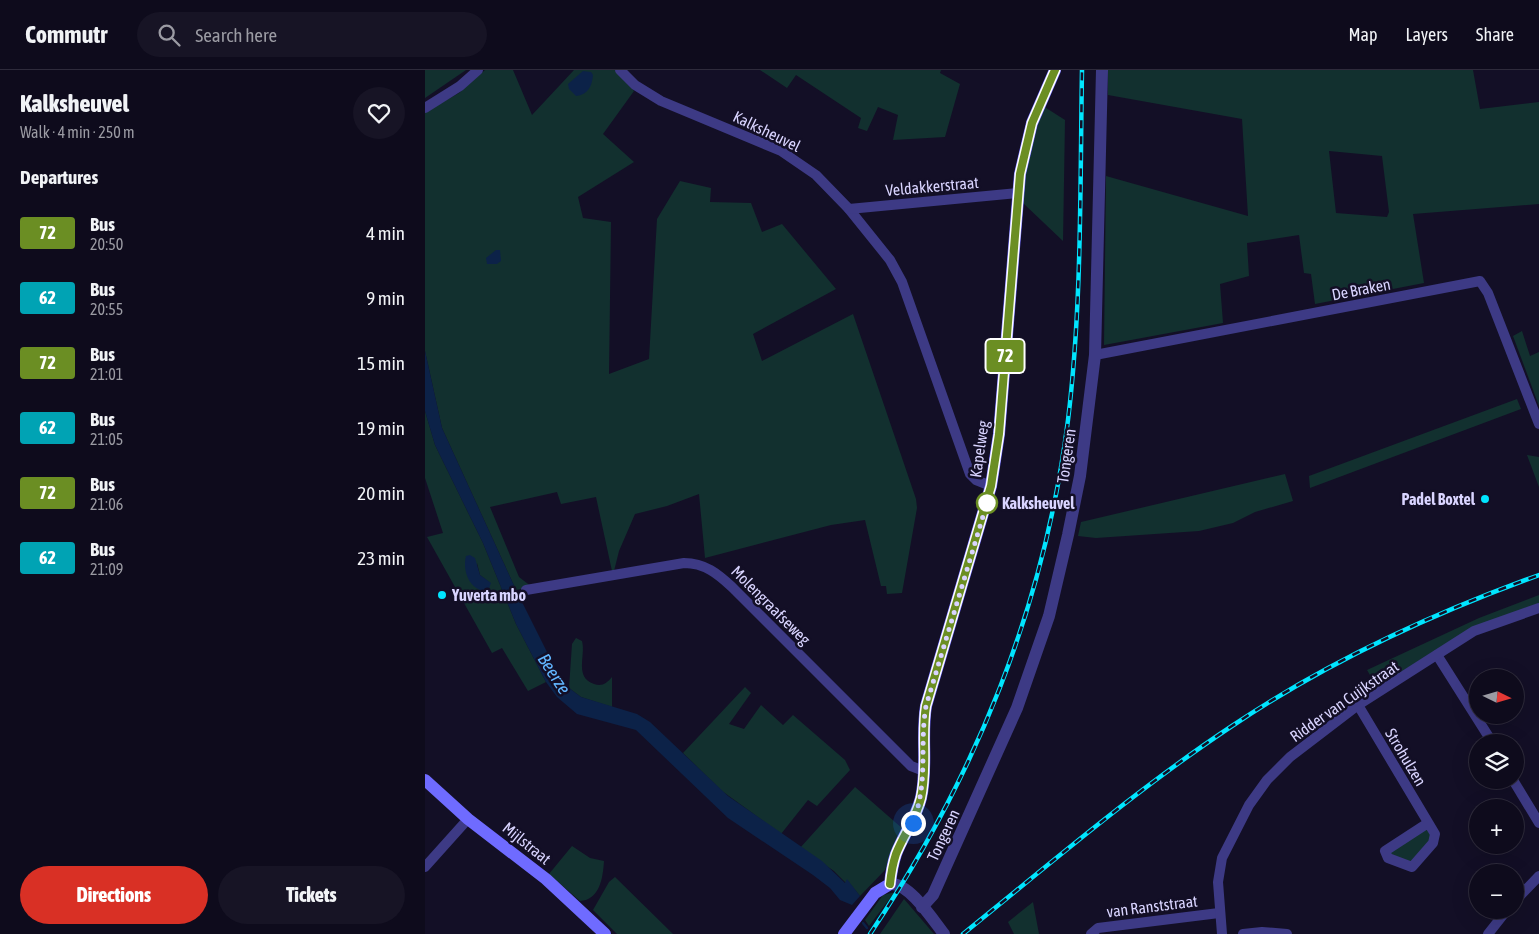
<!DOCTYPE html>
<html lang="en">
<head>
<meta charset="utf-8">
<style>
  body { margin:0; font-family:"Asap Condensed",sans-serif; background:#171425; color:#f1f3f6; height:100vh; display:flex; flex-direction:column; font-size:19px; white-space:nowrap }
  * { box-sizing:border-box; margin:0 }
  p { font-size:16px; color:#9b9ba3 }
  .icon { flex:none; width:28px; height:28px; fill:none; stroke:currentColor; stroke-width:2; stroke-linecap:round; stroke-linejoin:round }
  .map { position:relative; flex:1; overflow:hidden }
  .panel { display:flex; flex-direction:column; background:#0e0b1c; width:425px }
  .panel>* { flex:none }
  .badge { padding:0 10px; border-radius:4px; font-size:18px; line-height:32px }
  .needle { width:32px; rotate:95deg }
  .controls { position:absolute; left:1044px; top:599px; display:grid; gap:10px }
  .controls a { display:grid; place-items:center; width:55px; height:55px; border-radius:50%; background:#0e0b1c; box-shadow:0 5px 20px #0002,0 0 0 1px #2e2b3b; font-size:25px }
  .you { position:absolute; width:25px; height:25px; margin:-12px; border:4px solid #fff; border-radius:50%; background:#1a73e8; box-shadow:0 0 0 8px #1a73e833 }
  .map>.badge { position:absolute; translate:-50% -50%; box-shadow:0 0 0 2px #fff }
  h2 { padding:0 20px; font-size:19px; line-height:45px }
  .round { display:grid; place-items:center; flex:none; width:52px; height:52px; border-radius:26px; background:#171425 }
  .head { display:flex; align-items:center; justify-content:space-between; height:85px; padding:0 20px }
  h1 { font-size:24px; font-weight:800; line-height:38px }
  .action { display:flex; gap:10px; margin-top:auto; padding:10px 20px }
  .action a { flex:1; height:58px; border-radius:30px; background:#d93025; color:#fff; font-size:20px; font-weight:800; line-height:58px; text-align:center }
  .action a+a { background:#171425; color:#f1f3f6 }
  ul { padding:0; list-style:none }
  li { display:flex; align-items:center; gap:15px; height:65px; padding:0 20px }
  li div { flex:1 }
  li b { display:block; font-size:19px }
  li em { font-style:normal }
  li .badge { min-width:55px; font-weight:700; text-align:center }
  header { display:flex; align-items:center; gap:30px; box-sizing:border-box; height:70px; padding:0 25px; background:#0e0b1c; border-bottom:1px solid #2e2b3b }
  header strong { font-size:24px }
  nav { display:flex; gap:28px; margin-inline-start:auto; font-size:18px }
  .search { width:350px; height:45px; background:#171425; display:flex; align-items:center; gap:12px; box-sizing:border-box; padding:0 18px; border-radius:28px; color:#9b9ba3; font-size:19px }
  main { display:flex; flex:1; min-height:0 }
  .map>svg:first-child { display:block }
  .green { fill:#12302f; fill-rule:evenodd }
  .water { fill:#0c2248 }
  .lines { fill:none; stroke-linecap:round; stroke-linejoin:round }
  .stream { stroke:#0c2248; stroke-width:2.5 }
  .minor { stroke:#3d3a85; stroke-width:10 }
  .tertiary { stroke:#3d3a85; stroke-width:12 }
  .secondary { stroke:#6f6bff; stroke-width:12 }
  .rail-casing { stroke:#00e5ff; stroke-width:4.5 }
  .rail { stroke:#130f26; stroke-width:2.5; stroke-dasharray:8; stroke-linecap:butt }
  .line-casing { stroke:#fff; stroke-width:11 }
  .line { stroke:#6b8e23; stroke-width:8 }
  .walk { stroke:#d9d4ff; stroke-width:5; stroke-dasharray:0 9 }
  .poi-dot { fill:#00e5ff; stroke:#130f26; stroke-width:2 }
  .stop-dot { fill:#fff; stroke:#6b8e23; stroke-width:2.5 }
  .labels { text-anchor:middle; stroke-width:5; stroke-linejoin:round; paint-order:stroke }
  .street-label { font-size:16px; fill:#d9d4ff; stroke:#130f26 }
  .poi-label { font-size:16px; font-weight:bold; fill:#d9d4ff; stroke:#130f26; text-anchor:end }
  .stop-label { font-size:16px; font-weight:bold; fill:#d9d4ff; stroke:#130f26; text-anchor:start }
  .water-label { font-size:18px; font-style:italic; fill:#62b6ff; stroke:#130f26 }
</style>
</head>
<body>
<header>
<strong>Commutr</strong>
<div class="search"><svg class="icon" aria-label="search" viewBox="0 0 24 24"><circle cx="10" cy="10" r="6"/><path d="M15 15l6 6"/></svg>Search here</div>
<nav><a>Map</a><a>Layers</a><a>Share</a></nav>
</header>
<main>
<section class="panel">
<div class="head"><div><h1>Kalksheuvel</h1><p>Walk · 4 min · 250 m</p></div><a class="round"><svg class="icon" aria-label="heart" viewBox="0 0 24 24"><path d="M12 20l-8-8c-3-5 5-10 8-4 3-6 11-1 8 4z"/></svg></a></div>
<h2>Departures</h2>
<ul>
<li><span class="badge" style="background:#6b8e23;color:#fff">72</span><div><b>Bus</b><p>20:50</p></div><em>4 min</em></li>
<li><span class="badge" style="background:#00a3b4;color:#fff">62</span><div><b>Bus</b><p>20:55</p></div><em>9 min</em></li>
<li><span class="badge" style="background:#6b8e23;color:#fff">72</span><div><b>Bus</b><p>21:01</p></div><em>15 min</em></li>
<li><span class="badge" style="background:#00a3b4;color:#fff">62</span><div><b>Bus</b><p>21:05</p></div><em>19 min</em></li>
<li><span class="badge" style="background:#6b8e23;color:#fff">72</span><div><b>Bus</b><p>21:06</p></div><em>20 min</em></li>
<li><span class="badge" style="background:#00a3b4;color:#fff">62</span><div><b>Bus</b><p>21:09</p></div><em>23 min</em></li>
</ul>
<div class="action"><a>Directions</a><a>Tickets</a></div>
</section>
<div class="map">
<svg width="1114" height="864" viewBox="0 0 1114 864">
  <rect width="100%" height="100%" fill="#130f26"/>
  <g class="green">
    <path d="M0,0H41L0,28Z"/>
    <path d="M60,0H88L107,45L149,0H190L209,21L178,64L209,92L153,127L158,148L186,152L184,304L224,289L232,149L255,111L286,118L285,132L326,133L337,162L357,154L411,219L328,264L337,291L428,244L491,429L492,438L477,523L462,524L461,516H456L440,450L406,455L280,488L274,424L242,436L210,444L194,481L189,501H187L171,427L136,434L132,422L65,437L94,507L107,517L91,520L17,358L0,281V42L34,23Z"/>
    <path d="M335,0H516L515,3L535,14L520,67L468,70L473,45L453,37L442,61L433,58L436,48L371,5L362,18Z"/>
    <path d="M683,0H1048L1055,39L1114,32V134L988,144L999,213L890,234L886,204L879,203L874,165L822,173L824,206L795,214L798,253L679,275L681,106L823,146L817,49L683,25ZM904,81L957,86L964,142L962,147L911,143Z"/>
    <path d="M618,36L640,50L638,171L598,133L601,98Z"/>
    <path d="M1097,261L1105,286L1114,282V336L1088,266Z"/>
    <path d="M1092,329L1096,339L885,418L884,406Z"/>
    <path d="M0,341L10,375L58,473L91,554L121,612L103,621L77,578L67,583L2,467L18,463L0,408ZM52,493L55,505L64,512L60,521L50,516Z"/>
    <path d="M1102,385L1114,387V417Z"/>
    <path d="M860,404L868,431L830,442L808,453L774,461L671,468L653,466L656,452Z"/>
    <path d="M1114,525V533L1035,565L952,617L942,600L1054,548Z"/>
    <path d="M151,568L157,571C161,586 149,607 169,614C177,617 182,613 187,607V637L156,627L144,618L147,574Z"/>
    <path d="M320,617L326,623L304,654L319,659L336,635L358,655L368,645L420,690L425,700L392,736L383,730L356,764L297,721L258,683Z"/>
    <path d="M430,717L478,759L467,781L460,800L435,826L422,810L421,813L409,801L375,778Z"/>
    <path d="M1000,759L1004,760L1007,767L986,793L966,785V781Z"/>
    <path d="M147,776L165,788L179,791C178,807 175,830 155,831L124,804Z"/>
    <path d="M190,807L248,864H192L168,840L184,812Z"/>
    <path d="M466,823H469L444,856L440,850L458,825Z"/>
    <path d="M479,829L509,864H455Z"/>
    <path d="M608,832L614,864H589L583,852Z"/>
  </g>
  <g class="water">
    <path d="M158,1L166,2L168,5C167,16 163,25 151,26L144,19L143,14Z"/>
    <path d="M71,180H75L76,191L72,194H62L61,188Z"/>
    <path d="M0,281L17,358L91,520L130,598L144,618L156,627L212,644L225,652L303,726L397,791L420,813L422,809L435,826L427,835L415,830L405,818L388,805L303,748L211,660L152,644L132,627L121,612L91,554L58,473L10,375L0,341Z"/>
    <path d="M45,485L50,488L55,505L66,513L63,521C45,522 37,501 41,486Z"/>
  </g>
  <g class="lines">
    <path class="stream" d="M438,853L442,858"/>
    <g class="minor">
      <path d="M195,0L210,15L236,31L356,81L391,105L424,139L465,190L477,212L545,404L551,410L566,416"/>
      <path d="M0,38L35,16L53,0"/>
      <path d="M424,139L593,123"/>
      <path d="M670,285L1055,211L1063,223L1114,354"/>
      <path d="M101,520L259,493C280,493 293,504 307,517L486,696L499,701"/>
      <path d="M1012,585L1067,672"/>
      <path d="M933,635L1010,764L1008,773L987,797L963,788L960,781L1003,753"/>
      <path d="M1088,710L1114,753"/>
      <path d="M0,797L43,749"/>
      <path d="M1090,831L1114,806"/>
      <path d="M666,864L673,858L794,843"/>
      <path d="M797,864L793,812L797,788L824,735L842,710L865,687L933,635L1049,561L1114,538"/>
      <path d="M818,864L837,862L862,864"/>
      <path d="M1063,864L1082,840"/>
    </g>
    <g class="tertiary">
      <path d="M465,814C484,812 508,850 519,864"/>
      <path d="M497,837L508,825L592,638L624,546L643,465L655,406L670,285L677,0"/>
    </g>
    <g class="secondary">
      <path d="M0,710L43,749L121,809L180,864"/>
      <path d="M419,864L450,823L465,814C466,804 468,793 471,784C479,764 491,748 496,728C503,697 496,666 501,636L566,416L574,364L595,104L607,53L630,0"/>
    </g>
    <defs>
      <g id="rail">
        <path d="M445,864C550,707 619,539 643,350C657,235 655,117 657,0"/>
        <path d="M538,864C626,793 712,719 807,656C902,592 1006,544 1114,505"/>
      </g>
    </defs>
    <use href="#rail" class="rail-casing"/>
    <use href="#rail" class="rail"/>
  </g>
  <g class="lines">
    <defs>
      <path id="line" d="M465,814C466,804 468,793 471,784C479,764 491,749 496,728C503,697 496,666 501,636L566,416L574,364L595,104L607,53L630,0"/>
    </defs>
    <use href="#line" class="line-casing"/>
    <use href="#line" class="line"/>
    <path class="walk" d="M488,753C504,709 494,678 501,636L562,433"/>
  </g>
  <g class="poi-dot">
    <circle cx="1060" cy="429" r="5"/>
    <circle cx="17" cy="525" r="5"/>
  </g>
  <circle class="stop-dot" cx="562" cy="433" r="10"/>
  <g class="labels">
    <g class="street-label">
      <text transform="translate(342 61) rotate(26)" y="6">Kalksheuvel</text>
      <text transform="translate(507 116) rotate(-5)" y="6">Veldakkerstraat</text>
      <text transform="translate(936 219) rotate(-11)" y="6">De Braken</text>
      <text transform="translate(554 379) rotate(-82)" y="6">Kapelweg</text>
      <text transform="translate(641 386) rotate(-82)" y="6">Tongeren</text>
      <text transform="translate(346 535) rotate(45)" y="6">Molengraafseweg</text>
      <text transform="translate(919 631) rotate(-35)" y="6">Ridder van Cuijkstraat</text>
      <text transform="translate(981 687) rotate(59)" y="6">Strohulzen</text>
      <text transform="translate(518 765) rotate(-65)" y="6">Tongeren</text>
      <text transform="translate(102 773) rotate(39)" y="6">Mijlstraat</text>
      <text transform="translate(727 836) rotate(-7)" y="6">van Ranststraat</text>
    </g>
    <g class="poi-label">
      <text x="1050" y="435">Padel Boxtel</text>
      <text x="27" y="531" text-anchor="start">Yuverta mbo</text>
    </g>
    <g class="stop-label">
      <text x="577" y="439">Kalksheuvel</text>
    </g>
    <g class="water-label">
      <text transform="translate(129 604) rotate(57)" y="6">Beerze</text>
    </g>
  </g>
</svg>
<div class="controls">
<a><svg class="needle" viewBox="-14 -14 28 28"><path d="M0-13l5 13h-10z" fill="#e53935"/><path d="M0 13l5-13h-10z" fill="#9b9ba3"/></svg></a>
<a><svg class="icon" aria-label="layers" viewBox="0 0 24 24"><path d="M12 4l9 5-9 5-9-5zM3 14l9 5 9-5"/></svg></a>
<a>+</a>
<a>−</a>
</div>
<div class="you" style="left:488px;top:753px"></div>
<b class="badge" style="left:580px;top:286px;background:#6b8e23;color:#fff">72</b>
</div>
</main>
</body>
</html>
